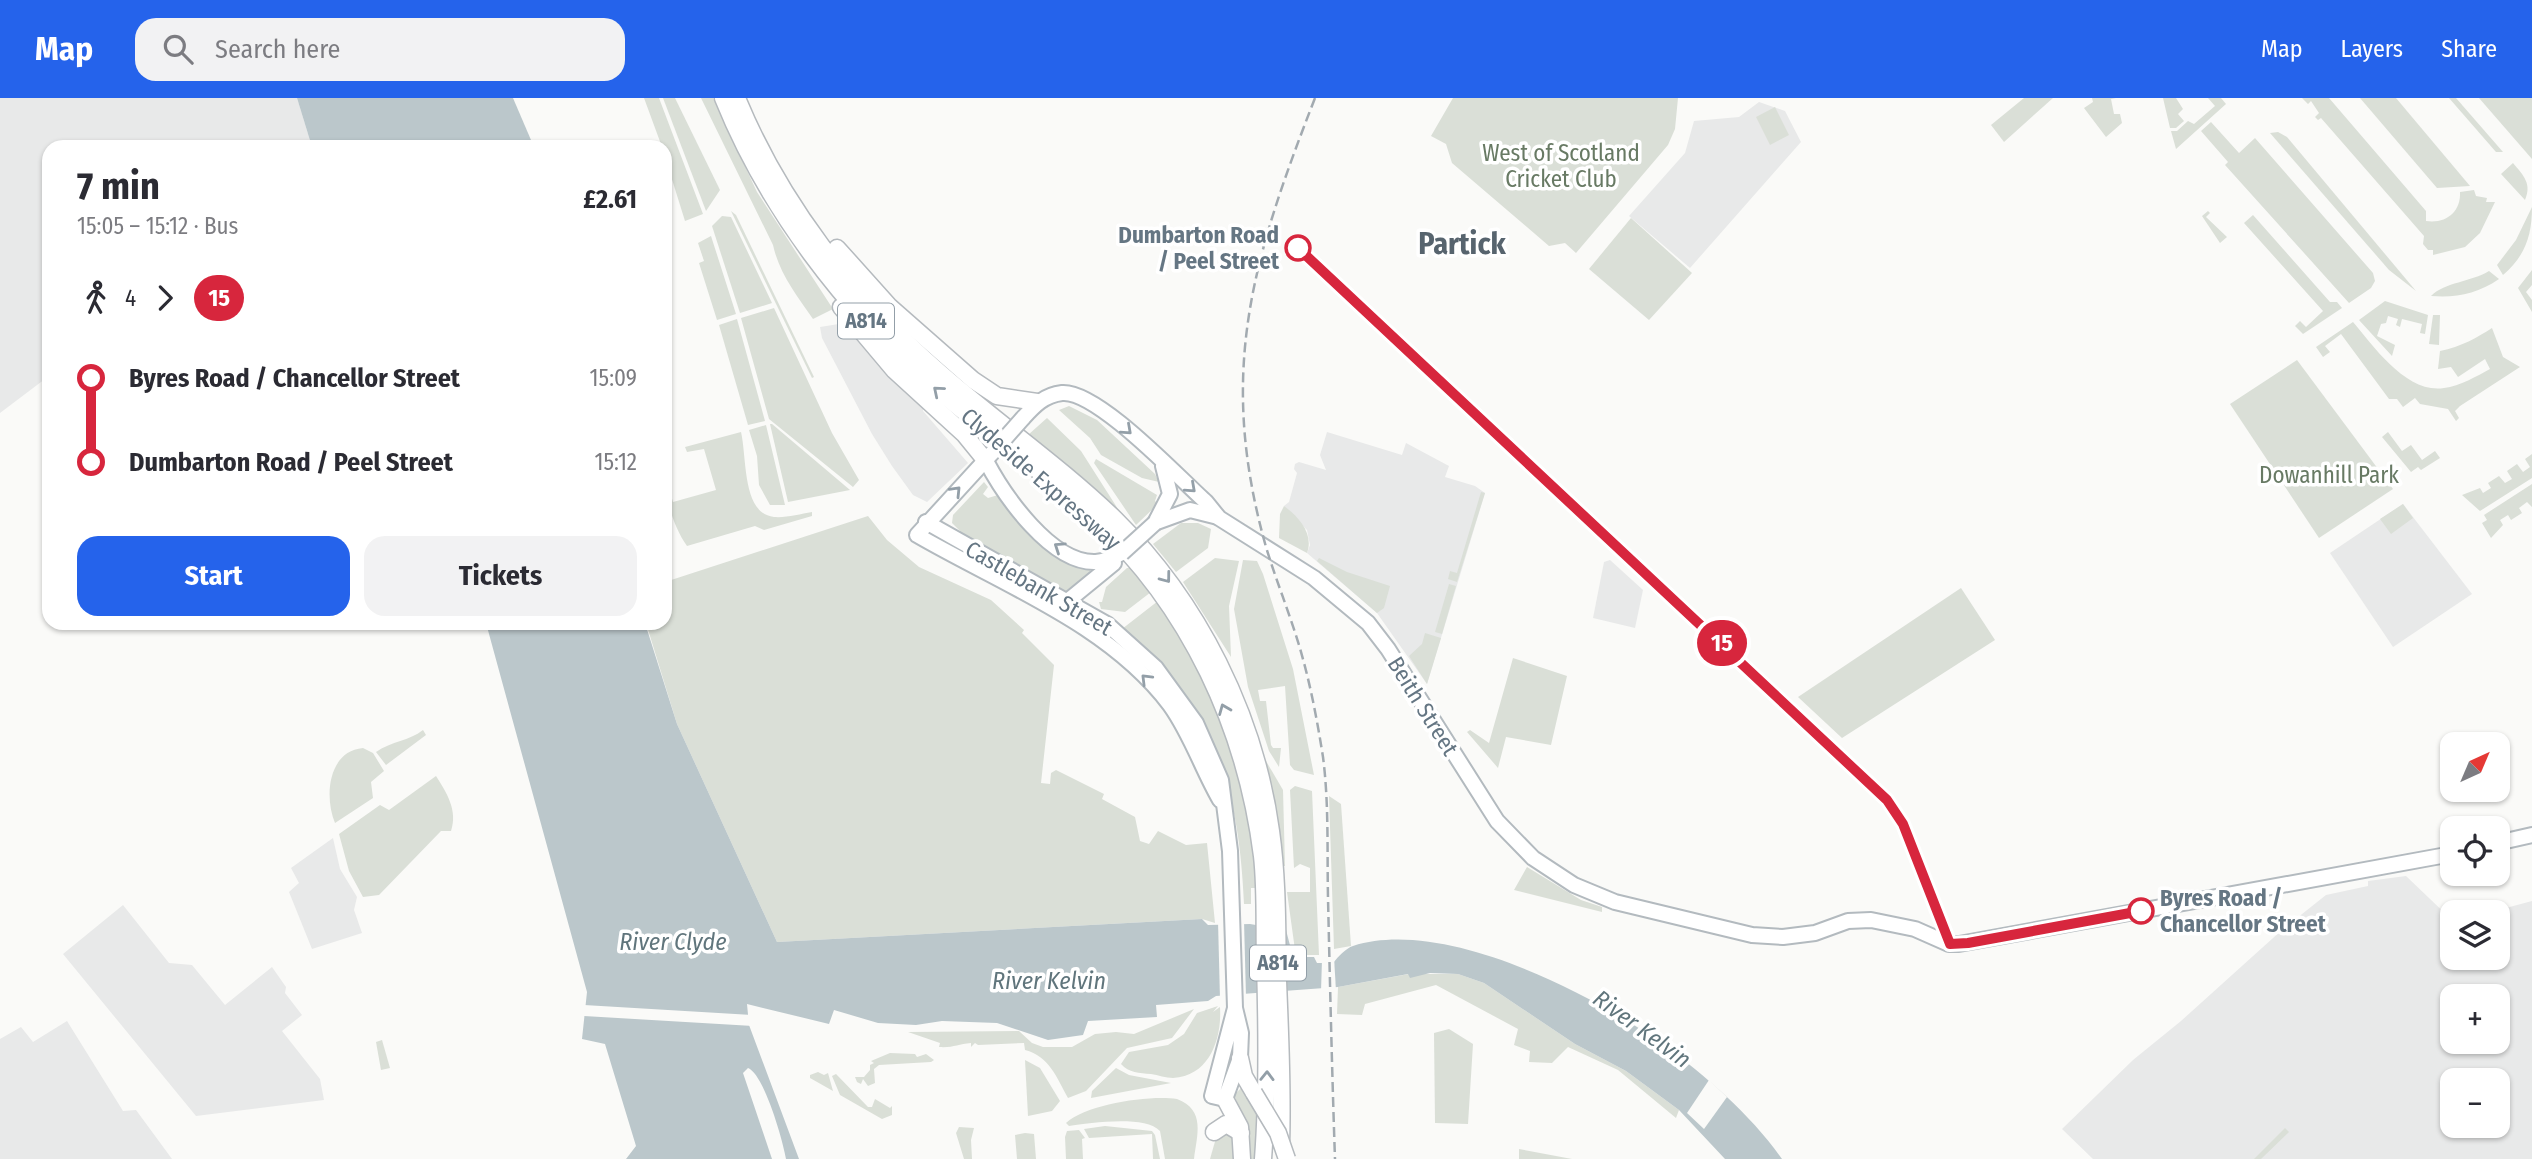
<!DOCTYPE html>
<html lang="en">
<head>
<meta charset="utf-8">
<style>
  body { margin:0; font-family:"Fira Sans Condensed",sans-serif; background:#f2f2f3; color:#2b2b33; height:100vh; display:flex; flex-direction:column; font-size:26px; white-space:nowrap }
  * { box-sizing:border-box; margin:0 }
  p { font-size:23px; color:#7c7c81 }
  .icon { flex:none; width:38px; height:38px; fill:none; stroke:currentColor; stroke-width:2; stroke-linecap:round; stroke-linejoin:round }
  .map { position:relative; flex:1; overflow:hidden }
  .drawer { position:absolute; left:42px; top:42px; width:630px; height:490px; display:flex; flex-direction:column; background:#fff; border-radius:21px; box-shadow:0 2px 5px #0004 }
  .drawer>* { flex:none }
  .badge { padding:0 14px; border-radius:23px; font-size:24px; line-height:46px }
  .needle { width:46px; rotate:44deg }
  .tools { position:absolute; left:2440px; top:634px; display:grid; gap:14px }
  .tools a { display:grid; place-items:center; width:70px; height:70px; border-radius:14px; background:#fff; box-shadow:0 2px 5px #0004; font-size:35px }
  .map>.badge { position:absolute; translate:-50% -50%; box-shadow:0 0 0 4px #fff }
  .legs { display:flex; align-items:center; gap:10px; height:77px; padding:0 35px; font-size:23px }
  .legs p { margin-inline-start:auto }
  .summary { display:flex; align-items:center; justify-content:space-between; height:119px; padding:0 35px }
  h1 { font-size:38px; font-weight:700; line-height:52px }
  .primary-button { display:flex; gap:14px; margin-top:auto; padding:14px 35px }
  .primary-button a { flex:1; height:80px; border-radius:21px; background:#2563eb; color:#fff; font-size:28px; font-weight:700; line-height:80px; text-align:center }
  .primary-button a+a { background:#f2f2f3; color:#2b2b33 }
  ul { padding:0 35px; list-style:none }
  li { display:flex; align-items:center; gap:24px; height:84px; font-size:26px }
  li i { display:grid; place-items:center; width:10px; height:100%; margin:0 9px; background:currentColor }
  li i::after { content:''; width:18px; height:18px; margin:-9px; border:5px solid; border-radius:50%; background:#fff }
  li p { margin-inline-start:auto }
  li:first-child i { background:linear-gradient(#0000 50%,currentColor 0) }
  li:last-child i { background:linear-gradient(currentColor 50%,#0000 0) }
  header { display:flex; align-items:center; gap:42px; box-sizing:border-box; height:98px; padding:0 35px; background:#2563eb; color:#fff }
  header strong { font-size:33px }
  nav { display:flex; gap:38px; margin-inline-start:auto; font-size:24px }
  .search { width:490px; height:63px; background:#f2f2f3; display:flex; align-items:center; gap:18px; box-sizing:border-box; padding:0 24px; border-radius:21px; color:#7c7c81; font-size:26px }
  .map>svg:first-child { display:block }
  .built { fill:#e8e9e9; fill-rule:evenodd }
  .green { fill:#dadfd7 }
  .water { fill:#bbc7cb }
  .pier { fill:#fafaf8 }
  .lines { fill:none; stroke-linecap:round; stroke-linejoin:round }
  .secondary-casing { stroke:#b3babf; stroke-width:18 }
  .primary-casing { stroke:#b5babe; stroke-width:19 }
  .secondary { stroke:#fff; stroke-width:14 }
  .primary { stroke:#fff; stroke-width:16 }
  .rail { stroke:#a2aab0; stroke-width:2.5; stroke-dasharray:10 5; stroke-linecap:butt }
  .secondary-bridge-casing { stroke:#b3babf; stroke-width:18; stroke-linecap:butt }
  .primary-bridge-casing { stroke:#b5babe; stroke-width:19; stroke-linecap:butt }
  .secondary-bridge { stroke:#fff; stroke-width:14 }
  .primary-bridge { stroke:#fff; stroke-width:16 }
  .oneway { stroke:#939fa8 }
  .line-1-casing { stroke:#fff; stroke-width:16 }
  .line-1 { stroke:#d7263d; stroke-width:10 }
  .stop-1-dot { fill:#fff; stroke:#d7263d; stroke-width:3.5 }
  .labels { text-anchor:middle; stroke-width:7; stroke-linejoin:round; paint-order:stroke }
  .shield { fill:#fff; stroke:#939fa8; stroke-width:2 }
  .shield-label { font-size:21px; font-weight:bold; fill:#657683 }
  .park-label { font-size:23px; fill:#687a64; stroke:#fff }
  .stop-label { font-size:23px; font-weight:bold; fill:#657683; stroke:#fff; text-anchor:end }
  .street-label { font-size:23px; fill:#657683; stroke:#fff }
  .water-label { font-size:24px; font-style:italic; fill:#60757c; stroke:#fff }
  .district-label { font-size:30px; font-weight:bold; fill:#57646e; stroke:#fff }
</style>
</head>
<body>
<header>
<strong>Map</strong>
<div class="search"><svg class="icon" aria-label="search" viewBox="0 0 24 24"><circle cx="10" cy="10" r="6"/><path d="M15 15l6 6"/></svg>Search here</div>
<nav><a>Map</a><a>Layers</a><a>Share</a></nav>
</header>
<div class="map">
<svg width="2532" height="1061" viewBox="0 0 2532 1061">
  <rect width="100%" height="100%" fill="#fafaf8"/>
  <g class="built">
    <path d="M0,0H297L312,49H49V278L0,315Z"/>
    <path d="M1759,4L1785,13L1801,44L1690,170L1629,118L1685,55L1694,23L1739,19Z"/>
    <path d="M845,225L923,307V313L968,365L927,404L913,397L892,368L872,336L822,240L820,229Z"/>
    <path d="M1327,334L1402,357L1406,345L1449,368L1445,379L1475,388L1485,395L1427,586L1377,515L1307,455L1310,447L1307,432L1284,408L1289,404L1297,375L1294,371L1295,366L1299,364L1326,372L1320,357Z"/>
    <path d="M2403,406L2472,496L2393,549L2330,455Z"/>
    <path d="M1610,462L1643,492L1635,530L1593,520L1604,464Z"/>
    <path d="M333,740L340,771L357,799L354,812L362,835L312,851L289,794L299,785L291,770Z"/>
    <path d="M2406,778L2452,822V859H2497V814H2491L2532,803V1061H2093L2062,1031L2133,962L2181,923L2283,831L2326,797L2368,788V783ZM2452,898H2497V943H2452ZM2452,982H2497V1027H2452Z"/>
    <path d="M123,807L169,865L192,867L225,907L272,869L286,889L285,895L302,917L282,933L320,981L324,1002L196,1018L63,856Z"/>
    <path d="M67,923L123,1013L136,1012L172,1061H0V941L21,929L33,944Z"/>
  </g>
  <g class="green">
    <path d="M644,0H659L703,116L685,123L665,59V49H662Z"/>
    <path d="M663,0H675L720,92L706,113Z"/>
    <path d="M701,0H713L757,94L833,211L813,221C797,198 779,175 773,147Z"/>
    <path d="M1453,0H1678L1675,31L1668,47L1576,155L1565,145L1549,148L1452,65L1446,46L1431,38Z"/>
    <path d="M2024,0H2053L2004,44L1991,27Z"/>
    <path d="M2092,0H2116L2111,1L2114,16H2120L2122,25L2106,39L2084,10L2093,4Z"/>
    <path d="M2163,0H2176L2183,11L2178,16L2184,23L2176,30H2170Z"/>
    <path d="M2208,0H2221L2226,6L2176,51L2171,33H2177L2188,23L2194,26L2215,8Z"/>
    <path d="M2302,0H2329L2426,113V123C2446,126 2461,114 2460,94L2474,92L2476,98L2487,100L2486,104H2495L2480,135L2465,149L2433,157V152H2428L2423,146L2424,138L2321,20L2318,22L2315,19L2319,15L2311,3L2308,6Z"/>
    <path d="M2360,0H2396L2470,88L2437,90Z"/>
    <path d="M2449,0H2456L2503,54H2496Z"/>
    <path d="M2479,0H2532V61Z"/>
    <path d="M1775,9L1789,37L1770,47L1756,19Z"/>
    <path d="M2211,24L2239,55L2255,40L2373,175L2375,183L2371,190L2349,205L2225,67L2228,64L2201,33Z"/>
    <path d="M2278,34L2287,39L2416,193L2389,172L2270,35Z"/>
    <path d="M2513,65C2524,78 2532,86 2525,102L2501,76Z"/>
    <path d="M2532,109C2532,138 2525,158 2503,177L2497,167L2516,142Z"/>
    <path d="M731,113L736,117L814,279L812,280Z"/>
    <path d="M2208,113L2210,115L2206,119L2227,139L2220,145L2202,118Z"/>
    <path d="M2253,117L2330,204H2337L2342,210L2303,236L2295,228L2300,223L2306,229L2323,213L2244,125Z"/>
    <path d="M722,118L731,119L772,205L740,215L712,128Z"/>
    <path d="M1631,120L1692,175L1649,222L1589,171Z"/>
    <path d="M711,138L736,216L717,222L699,165L704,163L698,145Z"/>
    <path d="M2532,172V187L2526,194L2532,202V214L2518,190Z"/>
    <path d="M2489,173L2499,181C2477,196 2456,200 2431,198C2445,184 2471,184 2489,173Z"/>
    <path d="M2385,203L2428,217L2425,236L2420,235L2422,226L2402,221L2400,229L2396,227L2398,221L2388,218L2386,225L2381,226L2377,238L2395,247L2392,258L2359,222Z"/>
    <path d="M774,210L832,335L859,382L853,389L769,321L741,220Z"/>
    <path d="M2433,217H2440L2439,247L2429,246Z"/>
    <path d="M737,221L765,323L748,327L719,227Z"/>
    <path d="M2353,224C2374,249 2407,296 2444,290C2460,288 2477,278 2490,271L2485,261L2458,279L2451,269L2438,271L2440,253C2461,249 2478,239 2492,230L2503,259L2520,269L2460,308L2455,313L2459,320L2456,323L2448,311L2420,306L2415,300L2403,309L2397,301H2389L2341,236L2325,248L2330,254L2323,259L2316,249Z"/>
    <path d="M2297,262L2393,391L2319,440L2230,306Z"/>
    <path d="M1069,308L1097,322L1155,376L1159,384L1142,380L1101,357L1090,340L1059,312Z"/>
    <path d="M1047,320L1081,353L1125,422L1090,387L1028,337Z"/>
    <path d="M770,326H772L850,392L788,404Z"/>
    <path d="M766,327L785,407H770L759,387L757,358L749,332Z"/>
    <path d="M741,334C747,359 742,416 774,419C786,420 800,416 812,414V418L764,432L755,428L687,448C673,428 665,400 665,376L673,404L716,392L704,351L687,354L685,349Z"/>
    <path d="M2388,334L2402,353L2411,347L2422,362L2435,353L2440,360L2421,372L2418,369L2411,374L2382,339Z"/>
    <path d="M2532,356V380L2480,413L2462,397L2480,390L2483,395L2491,390L2488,385L2499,378L2505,385L2512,381L2507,373L2517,366L2523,374L2530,369L2525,361Z"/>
    <path d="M1096,361L1157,397L1155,403L1158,406L1136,427L1094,365Z"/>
    <path d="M984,384L988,389L983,396L988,400L998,397L1013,416L1090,469V476L1068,495L958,436L960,433L952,425L953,417Z"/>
    <path d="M2532,386V409L2527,404L2519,410L2522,415L2511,422L2508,417L2500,422L2503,427L2491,440L2482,425L2487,422L2484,417Z"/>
    <path d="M1481,394L1485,395L1457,484L1448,481L1450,473L1457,475Z"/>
    <path d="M2403,406L2413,420L2391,436L2380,421Z"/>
    <path d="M1284,408C1299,419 1314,436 1307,455L1279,440L1280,416Z"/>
    <path d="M868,418L887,442L919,469L991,502L1024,532L1022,535L1054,567L1041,685L1050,686L1051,675L1056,672L1104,696L1102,701L1135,719L1140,743L1149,746L1158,733L1186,747L1207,745L1215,825L1202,821L777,844L677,626L646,525H665V484Z"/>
    <path d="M1181,425H1198L1211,431L1208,450L1176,474L1153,446Z"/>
    <path d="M1215,460L1239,463L1229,508L1231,559L1183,484Z"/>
    <path d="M1319,460L1347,474L1390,488L1384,510L1377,515L1317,463Z"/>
    <path d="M1243,462L1257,463L1263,476L1293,571L1314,677L1294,672L1290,667L1285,588L1258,592L1260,603H1266L1271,647L1273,650H1281L1279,669L1269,653L1248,589L1234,511Z"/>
    <path d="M1127,470H1132L1151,494L1125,514L1101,511L1099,504H1102L1106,489Z"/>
    <path d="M1449,486L1456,488L1442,536L1435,534Z"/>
    <path d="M1961,490L1995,542L1842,640L1798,599Z"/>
    <path d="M1158,503C1172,524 1186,545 1198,567C1234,634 1253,715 1257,790H1251V806H1244C1239,688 1214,610 1122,531Z"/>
    <path d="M1425,535L1441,540L1427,586L1409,558L1422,546Z"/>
    <path d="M1513,560L1567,578L1551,647L1506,639L1498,670L1467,634L1470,632L1489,645Z"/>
    <path d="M423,632L426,637L386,667L376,654C392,643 409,643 423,632Z"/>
    <path d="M363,650L373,655L384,673L371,684L373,700L335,725C324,699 328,653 363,650Z"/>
    <path d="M1266,663L1283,692L1285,768H1282Z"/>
    <path d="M436,678C447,695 458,713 451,733H441L379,797L363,799L349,773L339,736L380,707L389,712Z"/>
    <path d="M1295,688L1312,693L1319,857H1299L1295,852L1287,794H1310V770L1300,766L1294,770L1290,692Z"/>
    <path d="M1329,698L1341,706L1351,848L1334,851Z"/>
    <path d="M1527,769L1581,802L1602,809V814L1514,792Z"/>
    <path d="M1409,876H1458L1484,885L1575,946L1626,973L1679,1012L1676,1020L1618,972L1568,949L1552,965L1529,964L1530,953L1514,947L1518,931L1436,887L1365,906L1362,917L1337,916L1338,889Z"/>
    <path d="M1218,908L1213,914L1220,909C1222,940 1210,978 1173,980C1166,980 1158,977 1151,976C1139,975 1129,975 1121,966L1129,954L1168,947L1184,936L1197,915Z"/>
    <path d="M1194,911L1172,940L1127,950L1086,993L1068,1000C1057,980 1049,958 1025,952L1024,945L978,947L975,945L971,949V945C958,946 953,950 939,949L940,945L908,934L1019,933L1032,945L1043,949H1072L1095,936L1116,934L1134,936Z"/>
    <path d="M1449,931L1473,946L1468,1026L1435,1025L1434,935Z"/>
    <path d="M382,942L390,970L381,972L376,944Z"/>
    <path d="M890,955L915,956L917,959L926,956L934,962L931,964L879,967L874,971L875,985L868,988L863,981L861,986L857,984L855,979H864L870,972V967L874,965L871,963Z"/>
    <path d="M1025,962L1040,970L1060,1003L1052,1013L1028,1018Z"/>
    <path d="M1116,970L1129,977L1171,985L1091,1000L1092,993Z"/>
    <path d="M818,974L824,977L828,975L833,993L810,980V977Z"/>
    <path d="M836,976L868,1009H872L875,1001L890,1010L892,1008V1017L882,1021L840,997L832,978Z"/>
    <path d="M1242,989L1262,1013L1259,1061H1249V1033L1234,997Z"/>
    <path d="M1177,1001C1206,1012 1197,1037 1194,1061H1165L1160,1033C1145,1017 1090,1025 1069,1028L1066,1025C1087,1006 1149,997 1177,1001Z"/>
    <path d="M1105,1028L1152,1033L1155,1037L1160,1061H1153L1152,1036L1089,1040L1084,1031Z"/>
    <path d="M959,1029L974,1030L971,1042L972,1061H964L956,1035Z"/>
    <path d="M2285,1030L2289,1034L2261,1061H2254Z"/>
    <path d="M1234,1031L1238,1061H1210L1216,1040Z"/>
    <path d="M1079,1032L1085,1040L1082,1041L1083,1061H1066L1065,1039L1067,1033Z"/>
    <path d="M1025,1035L1034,1036L1036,1061H1017L1015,1037Z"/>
    <path d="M1519,1051L1572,1061H1519Z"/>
  </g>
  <g class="water">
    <path d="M297,0H513L534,49H312Z"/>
    <path d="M486,525H645L677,626L777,844L1202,821L1208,827L1250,826L1286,832L1293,859H1314L1317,865H1333C1338,859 1346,850 1353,848C1443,819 1591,895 1664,947C1706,978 1752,1018 1782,1061H1725L1679,1012L1626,973L1575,946L1484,885L1458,876L1430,875L1410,880L1408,876L1338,889L1216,898L1208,903L1156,907L1157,919L1088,923L1083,937L1048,942L997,925L942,923L916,927L878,925L834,912L829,926L747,906L749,927L799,1061H786C783,1043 764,976 748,970L743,975L772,1061H626L636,1048L605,946L582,941L587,894Z"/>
  </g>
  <g class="pier">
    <path d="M1218,823H1244L1246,899L1220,901Z"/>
    <path d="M1334,859L1336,893L1321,894L1322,861Z"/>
    <path d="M584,907L752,917L753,928L584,918Z"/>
    <path d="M1709,982L1727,999L1704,1031L1687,1015Z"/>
  </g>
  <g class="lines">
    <defs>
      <g id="secondary">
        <path d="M1023,320C1034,308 1044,297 1062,295C1097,292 1178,379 1206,404L1219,420L1314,480L1368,525L1388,551L1497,723L1533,760L1574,787L1615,804L1752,837L1783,839L1815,835L1848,823L1871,822L1915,831L1949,846H1959L2452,756"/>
        <path d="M992,355L917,437C1003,487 1109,526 1170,607C1191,636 1202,671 1220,702"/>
        <path d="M986,363C1004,397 1051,466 1096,464C1106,463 1114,459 1122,455"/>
        <path d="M926,424L1107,526L1156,570L1196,625L1221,682L1230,753L1235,910L1241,935L1240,960L1225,1001L1212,998L1235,910"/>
        <path d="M1157,424L1190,412L1218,419"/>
        <path d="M1155,425L1170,396L1163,368"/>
        <path d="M1064,506L1114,465"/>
        <path d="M2497,745L2532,737"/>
      </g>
      <g id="primary">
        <path d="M723,0C767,109 844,211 933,288C986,334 1043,373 1094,420C1190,508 1246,631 1262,758C1266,793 1264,830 1265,865C1267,931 1268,996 1263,1061"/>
        <path d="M737,0C780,105 853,199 938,273C996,324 1060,368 1115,421C1199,504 1255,617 1271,733C1278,783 1277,833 1278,883C1280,937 1283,991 1281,1045"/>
        <path d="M837,150L890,209L973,282L997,298L1037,304"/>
        <path d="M841,209L894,272L964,336L986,363"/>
        <path d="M1240,960L1244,978L1254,995"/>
        <path d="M1225,1001L1240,1029L1242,1061"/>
        <path d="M1214,1034L1226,1026L1241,1035"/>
      </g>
    </defs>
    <use href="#secondary" class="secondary-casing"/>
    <use href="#primary" class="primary-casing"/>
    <use href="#secondary" class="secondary"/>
    <use href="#primary" class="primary"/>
    <path class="rail" d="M1315,0C1252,162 1217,275 1266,449C1276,482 1289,514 1299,547C1310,584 1317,621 1323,659C1329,705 1327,753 1328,800C1330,887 1332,974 1335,1061"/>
    <defs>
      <g id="secondary-bridge">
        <path d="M993,354L1023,320"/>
        <path d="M1122,455L1155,425"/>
      </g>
      <path id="primary-bridge" d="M1254,995L1278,1035L1287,1061"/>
    </defs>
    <use href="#secondary-bridge" class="secondary-bridge-casing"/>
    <use href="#primary-bridge" class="primary-bridge-casing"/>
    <use href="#secondary-bridge" class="secondary-bridge"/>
    <use href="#primary-bridge" class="primary-bridge"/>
  </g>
  <defs><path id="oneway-chevron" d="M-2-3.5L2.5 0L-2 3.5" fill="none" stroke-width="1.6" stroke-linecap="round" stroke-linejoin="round" transform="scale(1.75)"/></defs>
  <g class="oneway">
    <use href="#oneway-chevron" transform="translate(938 293) rotate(-140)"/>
    <use href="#oneway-chevron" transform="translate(1127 332) rotate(42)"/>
    <use href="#oneway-chevron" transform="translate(1191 390) rotate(42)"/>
    <use href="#oneway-chevron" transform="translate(956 393) rotate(-46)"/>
    <use href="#oneway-chevron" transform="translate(1059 449) rotate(-146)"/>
    <use href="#oneway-chevron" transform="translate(1166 480) rotate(53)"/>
    <use href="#oneway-chevron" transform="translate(1146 581) rotate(-135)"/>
    <use href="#oneway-chevron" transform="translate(1224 611) rotate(-112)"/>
    <use href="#oneway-chevron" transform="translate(1267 978) rotate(-89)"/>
  </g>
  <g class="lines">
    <defs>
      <path id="line-1" d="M1298,150L1887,702L1903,726L1950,846L1968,845L2141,813"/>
    </defs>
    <use href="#line-1" class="line-1-casing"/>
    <use href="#line-1" class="line-1"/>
  </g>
  <g class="stop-1-dot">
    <circle cx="1298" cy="150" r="12"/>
    <circle cx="2141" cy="813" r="12"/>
  </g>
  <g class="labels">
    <g class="shield">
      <rect x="838" y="205.5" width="56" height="35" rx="5"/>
      <rect x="1250" y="847.5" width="56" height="35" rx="5"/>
    </g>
    <g class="shield-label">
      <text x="866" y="230">A814</text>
      <text x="1278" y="872">A814</text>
    </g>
    <g class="park-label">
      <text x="1561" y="63">West of Scotland<tspan x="1561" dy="26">Cricket Club</tspan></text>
      <text x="2329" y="385">Dowanhill Park</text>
    </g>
    <g class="stop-label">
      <text x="1279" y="145">Dumbarton Road<tspan x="1279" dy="26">/ Peel Street</tspan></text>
      <text x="2160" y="808" text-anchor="start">Byres Road /<tspan x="2160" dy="26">Chancellor Street</tspan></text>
    </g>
    <g class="street-label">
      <text transform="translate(1041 381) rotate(41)" y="8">Clydeside Expressway</text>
      <text transform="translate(1039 490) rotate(30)" y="8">Castlebank Street</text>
      <text transform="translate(1423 608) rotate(58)" y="8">Beith Street</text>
    </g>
    <g class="water-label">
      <text x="673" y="852">River Clyde</text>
      <text x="1049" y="891">River Kelvin</text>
      <text transform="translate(1642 931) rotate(36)" y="8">River Kelvin</text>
    </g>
    <g class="district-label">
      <text x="1462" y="156">Partick</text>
    </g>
  </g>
</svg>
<div class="tools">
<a><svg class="needle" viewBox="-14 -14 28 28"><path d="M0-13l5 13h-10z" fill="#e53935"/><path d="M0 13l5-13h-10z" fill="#7c7c81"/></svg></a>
<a><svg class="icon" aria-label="locate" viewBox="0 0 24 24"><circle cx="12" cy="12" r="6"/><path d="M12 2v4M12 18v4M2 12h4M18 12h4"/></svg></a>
<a><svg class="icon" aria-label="layers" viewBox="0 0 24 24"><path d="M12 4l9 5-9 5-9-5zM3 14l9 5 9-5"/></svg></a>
<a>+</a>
<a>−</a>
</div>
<b class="badge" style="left:1722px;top:545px;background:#d7263d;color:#fff">15</b>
<section class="drawer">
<div class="summary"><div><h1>7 min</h1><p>15:05 – 15:12 · Bus</p></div><b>£2.61</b></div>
<div class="legs"><svg class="icon" aria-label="walk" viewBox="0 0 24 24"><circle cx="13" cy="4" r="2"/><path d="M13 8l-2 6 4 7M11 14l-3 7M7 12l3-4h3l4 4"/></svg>4<svg class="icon" aria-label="forward" viewBox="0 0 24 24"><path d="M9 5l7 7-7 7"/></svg><b class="badge" style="background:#d7263d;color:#fff">15</b></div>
<ul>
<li><i style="color:#d7263d"></i><b>Byres Road / Chancellor Street</b><p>15:09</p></li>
<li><i style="color:#d7263d"></i><b>Dumbarton Road / Peel Street</b><p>15:12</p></li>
</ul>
<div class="primary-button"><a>Start</a><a>Tickets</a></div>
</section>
</div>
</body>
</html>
